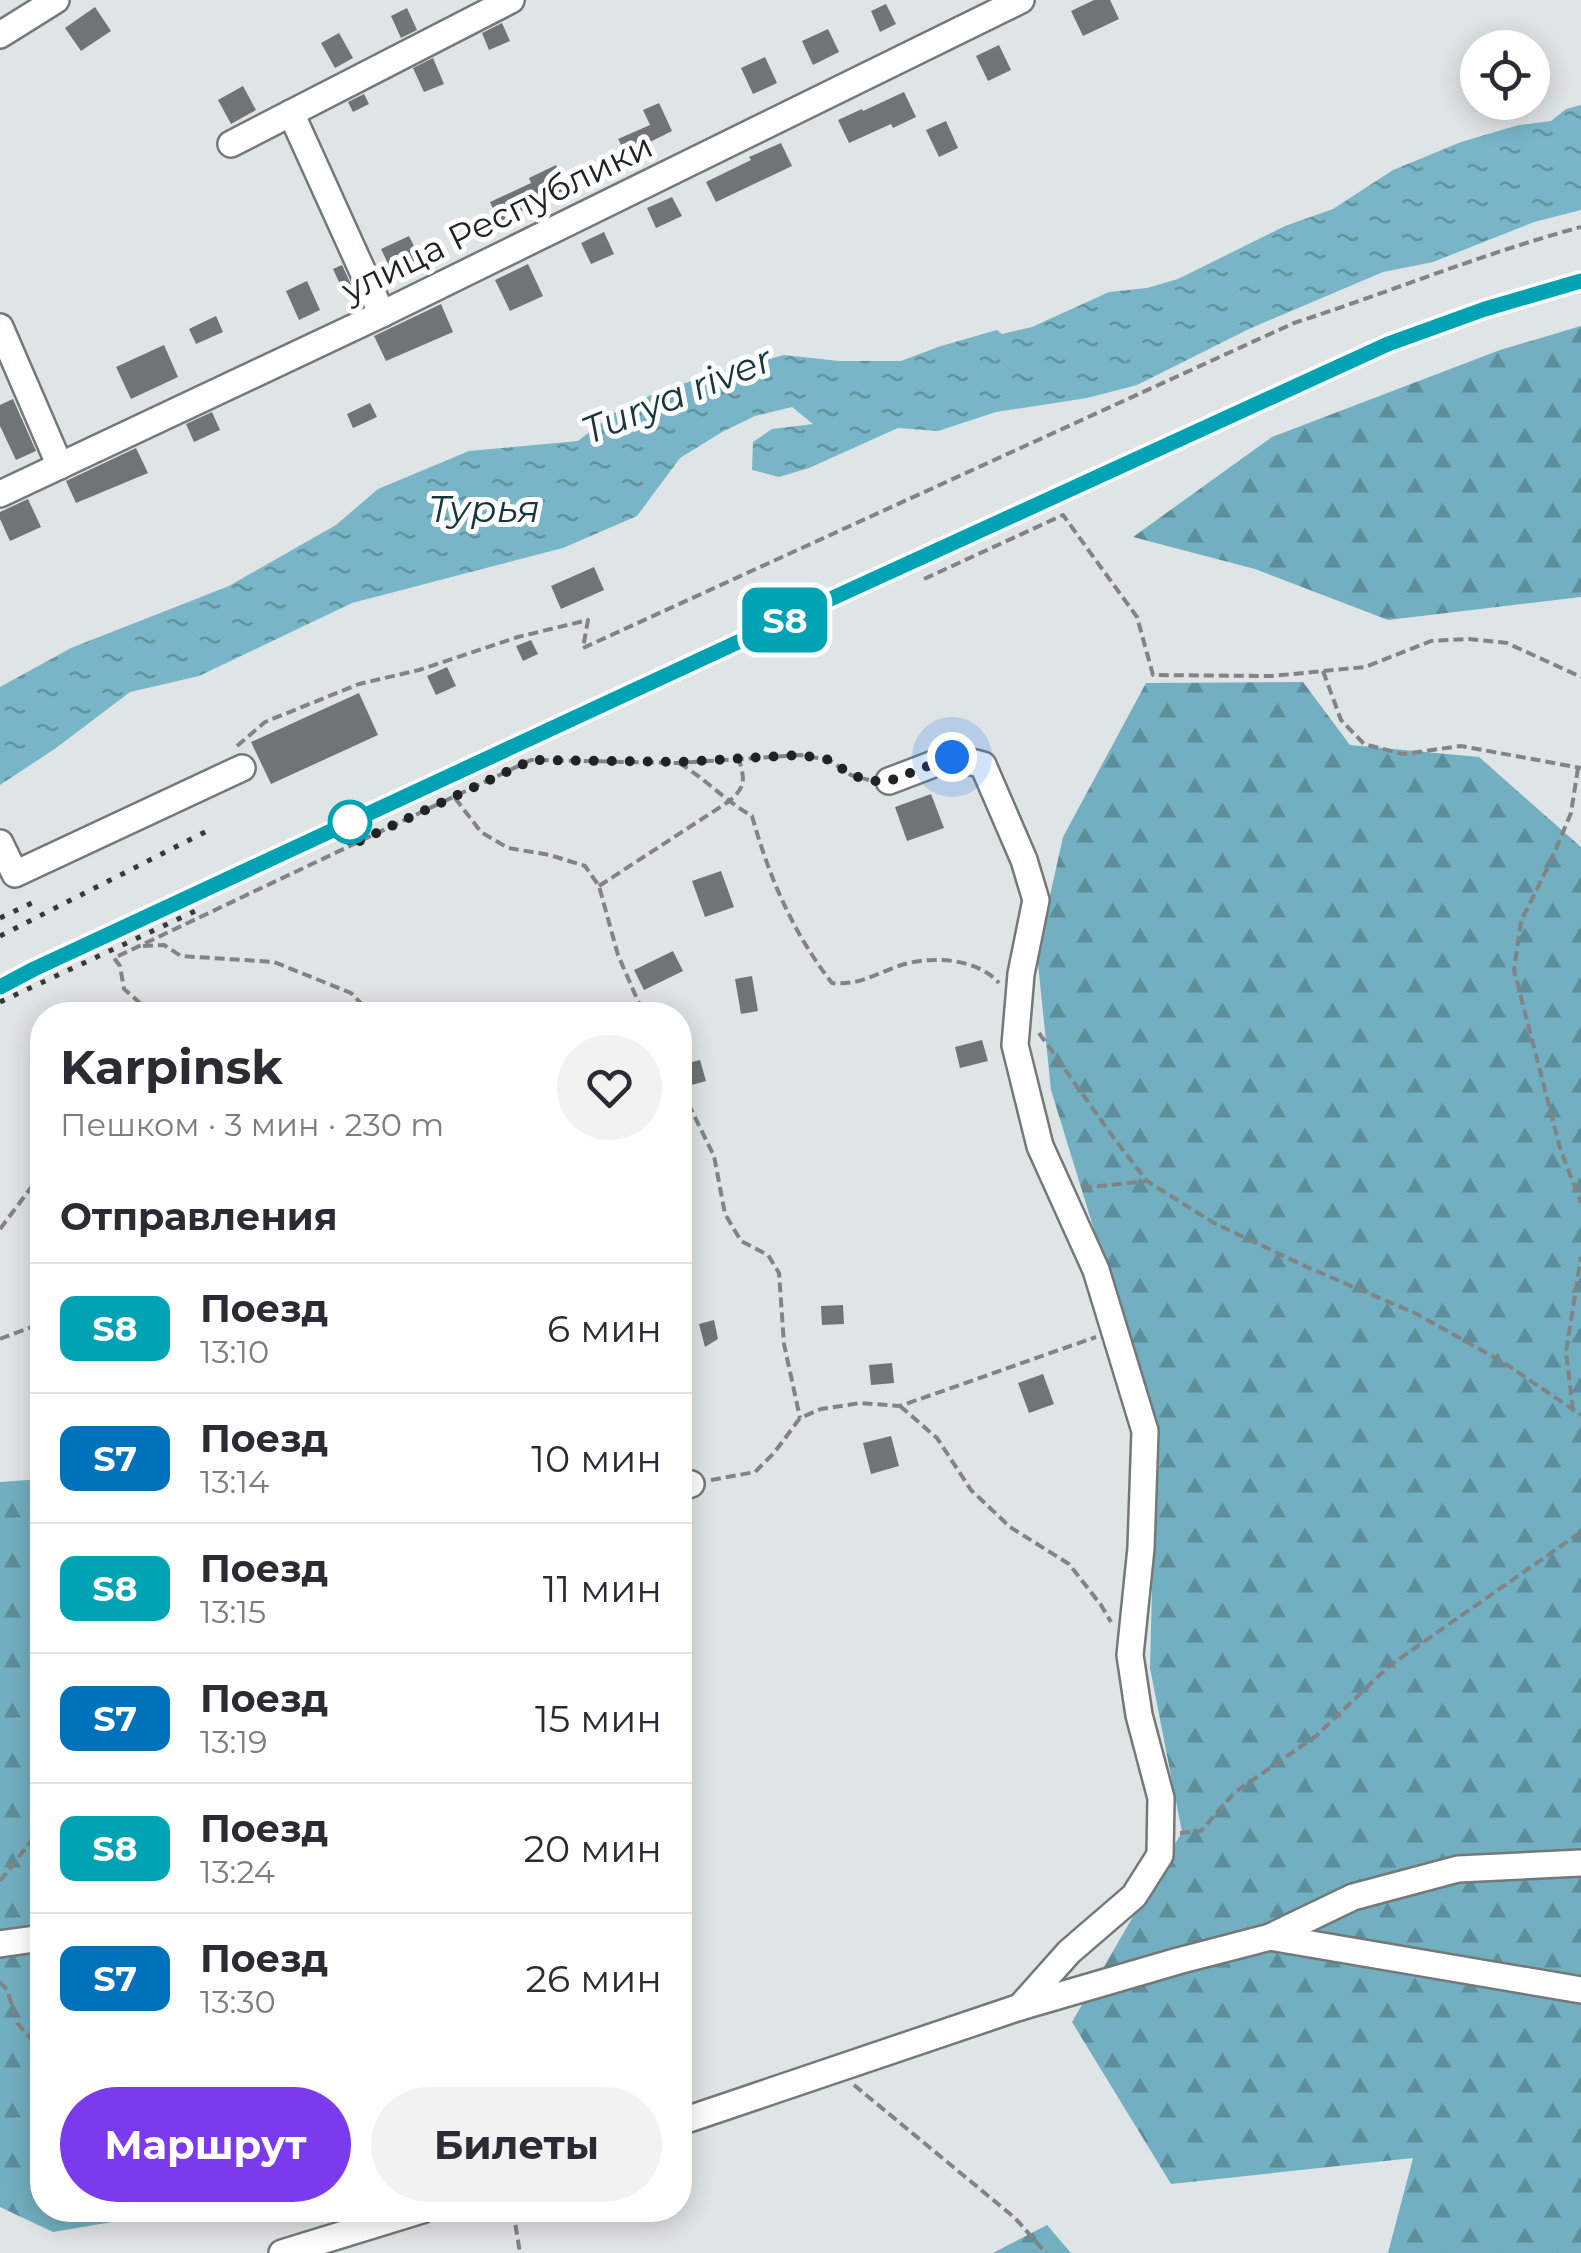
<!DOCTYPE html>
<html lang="ru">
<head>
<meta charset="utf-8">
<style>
  body { margin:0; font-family:Montserrat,sans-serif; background:#f2f2f3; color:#2b2b33; height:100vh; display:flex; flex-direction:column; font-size:38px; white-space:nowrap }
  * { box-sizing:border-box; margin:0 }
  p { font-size:32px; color:#7c7c81 }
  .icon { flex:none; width:55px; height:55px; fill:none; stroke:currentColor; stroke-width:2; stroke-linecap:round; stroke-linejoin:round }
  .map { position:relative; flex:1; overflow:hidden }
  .drawer { position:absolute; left:30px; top:1002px; width:662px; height:1220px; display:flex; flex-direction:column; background:#fff; border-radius:40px; box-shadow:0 5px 25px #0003 }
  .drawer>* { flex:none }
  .badge { padding:0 20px; border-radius:15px; font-size:35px; line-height:65px }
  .controls { position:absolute; left:1460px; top:30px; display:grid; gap:20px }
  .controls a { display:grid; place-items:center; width:90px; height:90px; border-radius:50%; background:#fff; box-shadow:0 5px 25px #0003; font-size:50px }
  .you { position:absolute; width:50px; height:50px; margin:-25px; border:8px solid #fff; border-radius:50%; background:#1a73e8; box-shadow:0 0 0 15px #1a73e833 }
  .map>.badge { position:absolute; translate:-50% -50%; box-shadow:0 0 0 5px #fff }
  h2 { padding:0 30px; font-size:38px; line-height:90px }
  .round { display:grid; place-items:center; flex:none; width:105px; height:105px; border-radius:52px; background:#f2f2f3 }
  .overview { display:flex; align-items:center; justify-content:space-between; height:170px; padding:0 30px }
  h1 { font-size:48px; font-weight:700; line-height:75px }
  .cta { display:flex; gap:20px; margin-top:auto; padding:20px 30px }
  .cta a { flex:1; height:115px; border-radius:60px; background:#7c3aed; color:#fff; font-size:40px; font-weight:700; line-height:115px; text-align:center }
  .cta a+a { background:#f2f2f3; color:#2b2b33 }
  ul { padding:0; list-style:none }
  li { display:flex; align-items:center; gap:30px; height:130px; padding:0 30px; border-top:2px solid #e1e1e2 }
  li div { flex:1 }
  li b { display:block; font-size:38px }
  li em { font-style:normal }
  li .badge { min-width:110px; font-weight:700; text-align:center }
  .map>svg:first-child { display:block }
  .forest { fill:url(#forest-firs) }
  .water { fill:url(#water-ripples) }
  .building { fill:#6f7476 }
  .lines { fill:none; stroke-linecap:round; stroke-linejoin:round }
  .minor-casing { stroke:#737879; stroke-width:30 }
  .path { stroke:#818486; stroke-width:4; stroke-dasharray:10 5; stroke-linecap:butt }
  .minor { stroke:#fff; stroke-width:25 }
  .rail { stroke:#36393a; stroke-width:5; stroke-dasharray:5 10; stroke-linecap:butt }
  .line-casing { stroke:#fff; stroke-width:22 }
  .line { stroke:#00a3b4; stroke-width:15 }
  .walk { stroke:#202223; stroke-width:10; stroke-dasharray:0 18 }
  .stop-dot { fill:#fff; stroke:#00a3b4; stroke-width:5 }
  .labels { text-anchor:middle; stroke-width:10; stroke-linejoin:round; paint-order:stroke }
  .street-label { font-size:35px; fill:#202223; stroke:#fff }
  .water-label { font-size:38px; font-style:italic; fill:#17363e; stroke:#fff }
</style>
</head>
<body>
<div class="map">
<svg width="1581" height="2253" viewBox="0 0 1581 2253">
  <defs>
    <pattern id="forest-firs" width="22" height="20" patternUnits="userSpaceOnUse" patternTransform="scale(2.5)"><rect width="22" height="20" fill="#72afc0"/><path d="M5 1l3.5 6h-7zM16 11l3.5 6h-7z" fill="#5d8e9c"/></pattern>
    <pattern id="water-ripples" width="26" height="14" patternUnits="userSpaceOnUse" patternTransform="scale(2.5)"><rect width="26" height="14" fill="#78b5c6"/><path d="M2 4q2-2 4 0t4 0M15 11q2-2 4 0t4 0" fill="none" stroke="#6293a0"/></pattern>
  </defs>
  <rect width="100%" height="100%" fill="#dfe4e6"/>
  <g class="forest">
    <path d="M1581,326V597L1388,620L1255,569L1133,537L1272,437L1500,350Z"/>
    <path d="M1303,682L1350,745L1479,757L1581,847V2253H1388L1413,2158L1171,2184L1072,2022L1182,1832L1150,1668L1156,1431L1051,1090L1037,954L1063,837L1146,683Z"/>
    <path d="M42,1479V2210H183L53,2232L0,2207V1482Z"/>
    <path d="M1047,2225L1071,2253H993Z"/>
  </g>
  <path class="water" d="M1581,105V210L1534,222L1433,262L1383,272L1251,328L1137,385L1087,398L996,412L938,431L898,428L809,468L779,477L752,470L753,442L772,429L813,424L792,407L755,416L722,432L680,458L637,516L563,548L352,603L199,676L130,692L56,748L0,785V687L71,648L229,586L336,525L378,489L469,451L578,441L617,411L664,389L784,355L839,361H901L941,346L997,330L1002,334L1032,327L1109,292L1147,288L1178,279L1285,226L1333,209L1393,170L1461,142L1519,125L1551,121L1566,109Z"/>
  <g class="building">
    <path d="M1094,0H1110L1119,19L1083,36L1071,11Z"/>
    <path d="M886,4L896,24L880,32L871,11Z"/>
    <path d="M95,7L111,31L81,51L65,28Z"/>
    <path d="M407,8L417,30L401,38L391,16Z"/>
    <path d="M502,23L510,41L489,50L482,33Z"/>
    <path d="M828,29L839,52L813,65L802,41Z"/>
    <path d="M339,33L353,58L335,68L321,43Z"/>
    <path d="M999,45L1011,70L988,81L976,56Z"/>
    <path d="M765,57L777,83L753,94L741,68Z"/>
    <path d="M433,58L444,84L424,92L413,68Z"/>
    <path d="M243,86L256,110L231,124L218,100Z"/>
    <path d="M904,92L916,117L893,128L891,124L849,143L838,120L862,109L863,111Z"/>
    <path d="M364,94L369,104L353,112L348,102Z"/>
    <path d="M659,103L672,131L648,143L650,148L628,158L618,139L650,125L643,110Z"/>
    <path d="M946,121L958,148L939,157L926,130Z"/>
    <path d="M781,143L792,166L716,202L706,182L751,160L749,157Z"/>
    <path d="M556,165L567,189L499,222L490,202L531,183L529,178Z"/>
    <path d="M672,197L682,216L656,228L647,208Z"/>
    <path d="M604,232L614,254L591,264L581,243Z"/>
    <path d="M409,236L420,258L392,272L381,249Z"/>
    <path d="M528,264L543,296L510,311L495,280Z"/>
    <path d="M342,265L354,291L345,295L333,269Z"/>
    <path d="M307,281L320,310L299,320L286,291Z"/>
    <path d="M441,304L453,332L386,361L374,336Z"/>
    <path d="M216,316L223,332L196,344L189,329Z"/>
    <path d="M164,345L178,377L131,399L116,367Z"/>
    <path d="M13,399L36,451L16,460L0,426V405Z"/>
    <path d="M370,403L377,417L353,428L347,414Z"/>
    <path d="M212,412L220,430L194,442L186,424Z"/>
    <path d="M136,448L148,473L76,503L66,481Z"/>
    <path d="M28,499L41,527L10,541L0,519V512Z"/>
    <path d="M594,567L604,590L561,609L551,586Z"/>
    <path d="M531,640L538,654L523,661L516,646Z"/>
    <path d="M447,667L456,686L436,695L427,676Z"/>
    <path d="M359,693L378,735L271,784L251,742Z"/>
    <path d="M931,794L944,828L907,841L895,807Z"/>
    <path d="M721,871L734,907L705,917L692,881Z"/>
    <path d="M673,951L683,971L644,990L634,970Z"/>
    <path d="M752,976L758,1011L741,1014L735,979Z"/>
    <path d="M982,1040L988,1061L960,1068L955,1047Z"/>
    <path d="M700,1060L706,1081L684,1087L680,1065Z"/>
    <path d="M843,1305L844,1324L822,1325L821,1306Z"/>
    <path d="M714,1320L718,1339L705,1347L699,1324Z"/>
    <path d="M892,1363L894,1383L871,1385L869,1365Z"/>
    <path d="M1043,1374L1054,1404L1029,1413L1018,1383Z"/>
    <path d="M891,1436L899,1466L871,1474L863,1443Z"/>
  </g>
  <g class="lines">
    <defs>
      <g id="minor">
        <path d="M0,35L56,0"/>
        <path d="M291,113L382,314"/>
        <path d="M231,144L511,0"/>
        <path d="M0,327L60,466"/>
        <path d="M0,494L382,314L1021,0"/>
        <path d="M889,781L952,757L983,765L1024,860L1036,900L1021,974L1015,1045L1040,1146L1096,1270L1145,1431L1141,1548L1130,1655L1139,1715L1161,1798L1160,1855L1134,1896L1069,1952L1020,2007"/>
        <path d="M0,843L15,874L242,768"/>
        <path d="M680,1488L691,1484"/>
        <path d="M1270,1937L1353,1897L1458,1869L1581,1863"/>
        <path d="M0,1944L42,1938"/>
        <path d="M680,2122L1020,2007L1178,1961L1270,1937L1581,1990"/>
        <path d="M282,2253L422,2210"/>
      </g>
    </defs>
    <use href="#minor" class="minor-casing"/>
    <g class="path">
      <path d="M924,579L1063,515L1137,617L1153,675L1272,676L1365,667L1431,641L1469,639L1507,643L1581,677"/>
      <path d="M583,648L1294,323C1390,292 1484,253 1581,227"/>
      <path d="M1323,671L1341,720L1364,744L1403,754L1461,746L1581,768"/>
      <path d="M237,746L265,722L359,684L419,670L518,637L588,620L583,648"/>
      <path d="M679,763C706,779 724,800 752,816C769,877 793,933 832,983C863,986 880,970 909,963C938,956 979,960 999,983"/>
      <path d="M1578,768L1571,813L1550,863L1521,921L1514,970L1560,1148L1581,1203"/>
      <path d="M455,798L481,832L508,848L550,855L585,866L599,886L618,955L644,1015"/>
      <path d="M599,886L728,802C746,787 745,781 739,759"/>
      <path d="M143,946L164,945L181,956L274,962L351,993L372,1015"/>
      <path d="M146,1015L148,1010L124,989L120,966L114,958L531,760L679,763L800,755L829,760L851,775L869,780"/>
      <path d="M1039,1033L1116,1141L1147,1181L1214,1223L1307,1267L1417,1314L1506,1364L1581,1415"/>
      <path d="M680,1091L685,1097L714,1156L725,1214L741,1241L768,1255L779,1273L784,1344L800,1418"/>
      <path d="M1082,1188L1147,1181"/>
      <path d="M0,1229L42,1173"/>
      <path d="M0,1339L42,1323"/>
      <path d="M900,1406L937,1438L971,1490L1010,1527L1069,1564L1101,1605L1111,1622"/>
      <path d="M1573,1410L1566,1352L1581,1257"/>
      <path d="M711,1480L755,1472L774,1453L800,1418L821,1409L860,1403L900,1406L1096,1337"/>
      <path d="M1180,1833L1201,1831L1234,1793L1316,1736L1389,1666L1581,1532"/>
      <path d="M0,1881L42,1827"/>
      <path d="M0,1982L7,1990L18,2024L31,2039H42"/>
      <path d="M854,2085L1015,2218L1046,2253"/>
      <path d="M513,2210L520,2253"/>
    </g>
    <use href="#minor" class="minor"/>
    <g class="rail">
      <path d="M0,918L38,900"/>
      <path d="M0,936L209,830"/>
      <path d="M0,987L34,969L837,596L1389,345L1459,318L1581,281"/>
      <path d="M0,1002L204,907"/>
    </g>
  </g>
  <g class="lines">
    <defs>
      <path id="line" d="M0,987L34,969L837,596L1388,344L1485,309L1581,281"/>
    </defs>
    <use href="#line" class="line-casing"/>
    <use href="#line" class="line"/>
    <path class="walk" d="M350,822L349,846L532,760L679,762L800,755L830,760L851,775L872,781H889L952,757"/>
  </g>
  <circle class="stop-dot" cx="350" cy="822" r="20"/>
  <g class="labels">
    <g class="street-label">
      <text transform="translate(497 218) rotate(-26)" y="12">улица Республики</text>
    </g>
    <g class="water-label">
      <text transform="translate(677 395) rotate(-22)" y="13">Turya river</text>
      <text x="484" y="522">Турья</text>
    </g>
  </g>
</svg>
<div class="controls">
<a><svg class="icon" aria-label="locate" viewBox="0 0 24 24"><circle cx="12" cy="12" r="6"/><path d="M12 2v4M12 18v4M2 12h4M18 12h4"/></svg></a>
</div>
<div class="you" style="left:952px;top:757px"></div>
<b class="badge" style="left:785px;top:620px;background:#00a3b4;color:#fff">S8</b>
<section class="drawer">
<div class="overview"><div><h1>Karpinsk</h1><p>Пешком · 3 мин · 230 m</p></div><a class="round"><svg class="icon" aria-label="heart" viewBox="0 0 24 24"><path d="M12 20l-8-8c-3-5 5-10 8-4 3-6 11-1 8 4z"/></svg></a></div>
<h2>Отправления</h2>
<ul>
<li><span class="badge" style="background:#00a3b4;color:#fff">S8</span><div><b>Поезд</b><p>13:10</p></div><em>6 мин</em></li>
<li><span class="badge" style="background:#0072bc;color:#fff">S7</span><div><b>Поезд</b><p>13:14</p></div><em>10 мин</em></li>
<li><span class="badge" style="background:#00a3b4;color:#fff">S8</span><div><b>Поезд</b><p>13:15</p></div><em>11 мин</em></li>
<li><span class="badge" style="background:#0072bc;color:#fff">S7</span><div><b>Поезд</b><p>13:19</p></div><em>15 мин</em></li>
<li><span class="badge" style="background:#00a3b4;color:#fff">S8</span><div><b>Поезд</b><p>13:24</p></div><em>20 мин</em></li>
<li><span class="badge" style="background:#0072bc;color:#fff">S7</span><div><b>Поезд</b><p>13:30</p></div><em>26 мин</em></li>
</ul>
<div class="cta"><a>Маршрут</a><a>Билеты</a></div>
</section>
</div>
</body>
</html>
